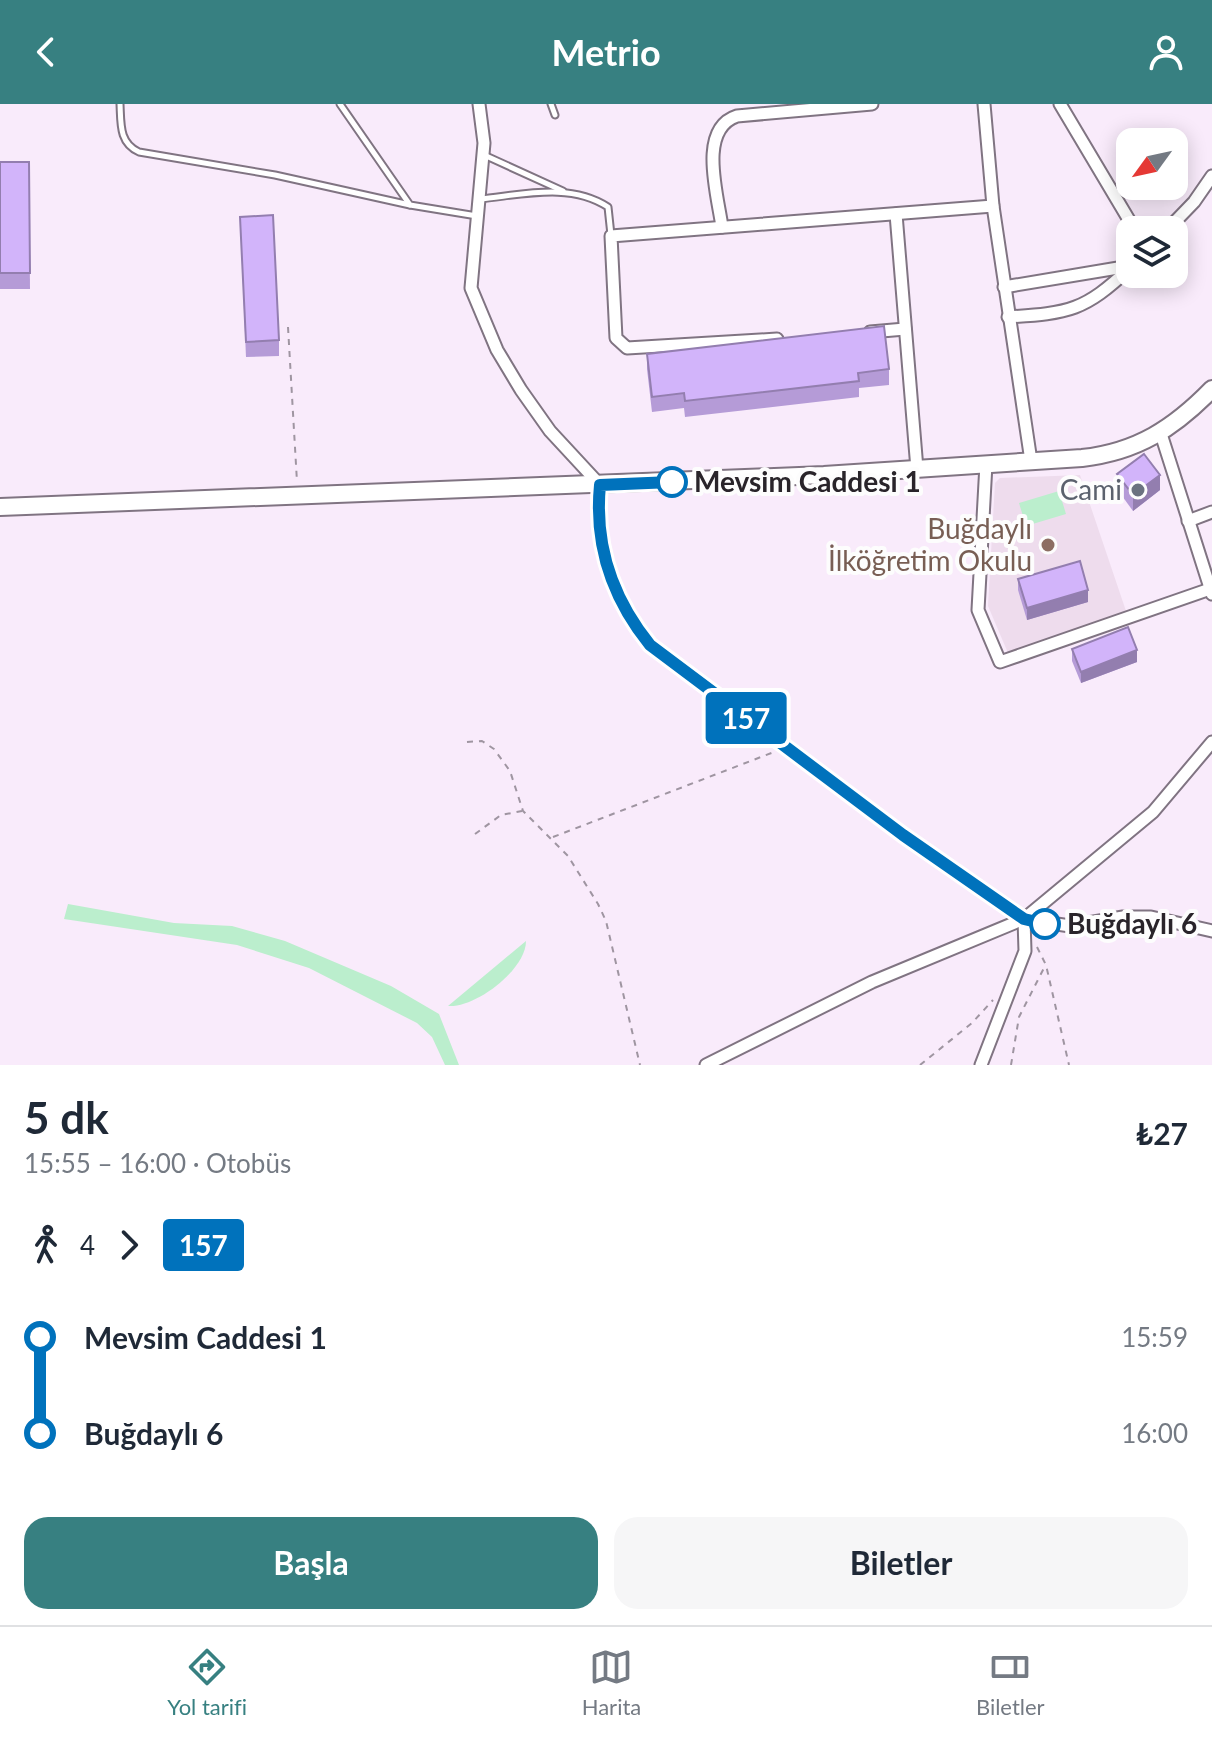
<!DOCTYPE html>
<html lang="tr">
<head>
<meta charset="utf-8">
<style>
  body { margin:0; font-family:Lato,sans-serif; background:#f6f6f7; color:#1f2937; height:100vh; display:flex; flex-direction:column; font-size:30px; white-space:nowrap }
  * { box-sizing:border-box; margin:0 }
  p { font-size:26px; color:#747a83 }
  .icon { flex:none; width:44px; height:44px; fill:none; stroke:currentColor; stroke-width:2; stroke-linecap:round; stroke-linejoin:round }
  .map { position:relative; height:961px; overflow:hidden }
  .panel { display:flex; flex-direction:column; background:#fff; flex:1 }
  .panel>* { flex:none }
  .badge { padding:0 16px; border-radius:6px; font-size:28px; line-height:52px }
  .needle { width:52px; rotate:237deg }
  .buttons { position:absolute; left:1116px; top:24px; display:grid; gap:16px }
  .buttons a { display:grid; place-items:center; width:72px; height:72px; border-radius:16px; background:#fff; box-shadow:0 4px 20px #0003; font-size:40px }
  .map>.badge { position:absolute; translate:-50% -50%; box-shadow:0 0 0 4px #fff }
  .legs { display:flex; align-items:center; gap:12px; height:88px; padding:0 24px; font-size:26px }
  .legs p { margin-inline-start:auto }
  .overview { display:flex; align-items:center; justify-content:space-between; height:136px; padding:0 24px }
  h1 { font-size:44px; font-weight:700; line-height:60px }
  .button { display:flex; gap:16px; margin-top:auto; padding:16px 24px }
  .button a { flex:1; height:92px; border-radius:24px; background:#378081; color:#fff; font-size:32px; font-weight:700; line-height:92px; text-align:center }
  .button a+a { background:#f6f6f7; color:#1f2937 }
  ul { padding:0 24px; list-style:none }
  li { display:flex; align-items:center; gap:28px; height:96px; font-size:30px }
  li i { display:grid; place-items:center; width:12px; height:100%; margin:0 10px; background:currentColor }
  li i::after { content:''; width:20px; height:20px; margin:-10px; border:6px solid; border-radius:50%; background:#fff }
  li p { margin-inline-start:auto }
  li:first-child i { background:linear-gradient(#0000 50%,currentColor 0) }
  li:last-child i { background:linear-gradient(currentColor 50%,#0000 0) }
  header { display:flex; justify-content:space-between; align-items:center; height:104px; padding:0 24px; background:#378081; color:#fff; font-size:36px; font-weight:700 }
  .dock { display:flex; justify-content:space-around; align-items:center; height:112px; border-top:2px solid #e0e1e3; background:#fff; font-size:22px; color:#747a83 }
  .dock a { display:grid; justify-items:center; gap:4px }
  .dock .current { color:#378081 }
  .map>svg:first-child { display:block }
  .education { fill:#eedced }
  .grass { fill:#bbeecd }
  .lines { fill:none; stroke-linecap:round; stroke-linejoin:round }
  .lane-casing { stroke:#807482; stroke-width:9 }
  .street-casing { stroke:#807482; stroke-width:15 }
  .secondary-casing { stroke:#807482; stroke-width:20 }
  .path { stroke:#9f95a1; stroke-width:2; stroke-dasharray:6 6; stroke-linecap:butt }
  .lane { stroke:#fff; stroke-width:5 }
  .street { stroke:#fff; stroke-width:11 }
  .secondary { stroke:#fff; stroke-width:16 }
  .wall { fill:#b59bd7 }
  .shaded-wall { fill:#937eaf }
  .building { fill:#d2b4fa; stroke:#937eaf; stroke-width:2 }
  .line-1-casing { stroke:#fff; stroke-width:18 }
  .line-1 { stroke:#0072bc; stroke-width:12 }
  .stop-1-dot { fill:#fff; stroke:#0072bc; stroke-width:4 }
  .worship-dot { fill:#6b7280; stroke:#fdfdfd; stroke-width:3 }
  .education-dot { fill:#8d6e63; stroke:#fdfdfd; stroke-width:3 }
  .labels { text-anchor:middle; stroke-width:8; stroke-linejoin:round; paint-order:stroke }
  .stop-label { font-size:28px; font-weight:bold; fill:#29242a; stroke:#fdfdfd; text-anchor:start }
  .worship-label { font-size:28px; fill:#5b616d; stroke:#fdfdfd; text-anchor:end }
  .education-label { font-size:28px; fill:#785e54; stroke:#fdfdfd; text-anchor:end }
</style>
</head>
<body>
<header><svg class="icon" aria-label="back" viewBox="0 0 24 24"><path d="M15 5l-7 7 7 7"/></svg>Metrio<svg class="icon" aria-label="person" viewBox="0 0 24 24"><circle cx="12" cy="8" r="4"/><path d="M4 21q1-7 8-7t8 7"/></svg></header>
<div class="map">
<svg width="1212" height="961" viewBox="0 0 1212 961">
  <rect width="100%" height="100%" fill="#f9ebfb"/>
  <path class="education" d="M1080,371L1126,507L1008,549L988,502L995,379L1000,374Z"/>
  <g class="grass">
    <path d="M1059,387L1066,410L1026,422L1019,399Z"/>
    <path d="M68,800L174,819L232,822L285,837L391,882L439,910L459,961H445L432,933L417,919L309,864L237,841L64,815Z"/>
    <path d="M526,837C526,866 475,904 448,902Z"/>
  </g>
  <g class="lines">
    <defs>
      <g id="lane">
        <path d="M120,0C121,20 119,39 139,48L275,71L410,101"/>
        <path d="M340,0L410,101L477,112"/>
        <path d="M551,0L555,11"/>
        <path d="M484,51L563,87"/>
        <path d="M479,95C522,91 570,78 608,103L611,131"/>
      </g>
      <g id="street">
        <path d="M479,0L484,39L471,184L497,246L521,286L550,327L600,381C594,442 613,494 650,541L903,731L1024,815L1070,822L1123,813H1151L1212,827"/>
        <path d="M984,0L993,102L1031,357"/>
        <path d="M1060,0L1135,126"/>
        <path d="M896,110L917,365"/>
        <path d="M722,123C718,92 697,25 737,12L872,0"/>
        <path d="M1167,126L1194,98L1212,72"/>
        <path d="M1004,183L1130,162"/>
        <path d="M1008,213C1070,209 1084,207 1130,164"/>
        <path d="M870,228L905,225"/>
        <path d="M777,235L627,244L616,234L611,132L993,102"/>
        <path d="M1161,330L1212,490"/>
        <path d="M986,360L978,506L1000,558L1210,485"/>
        <path d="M1188,417L1212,408"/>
        <path d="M706,961L872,878L1024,815L1153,708L1212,638"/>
        <path d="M981,961L1025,847L1024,815"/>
      </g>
      <path id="secondary" d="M0,403L824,371L1082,354C1137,348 1174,324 1212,285"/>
    </defs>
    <use href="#lane" class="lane-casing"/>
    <use href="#street" class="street-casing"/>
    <use href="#secondary" class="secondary-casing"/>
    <g class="path">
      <path d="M288,223L297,378"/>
      <path d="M467,638L482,637L494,645L510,667L523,707L568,752L598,800L606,817L640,961"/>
      <path d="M475,730L501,711L522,707"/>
      <path d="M553,733L774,648"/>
      <path d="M1037,843L1046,861L1069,961"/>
      <path d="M920,961L972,919L993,896"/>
      <path d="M1011,961L1019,913L1045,862"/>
    </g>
    <use href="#lane" class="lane"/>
    <use href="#street" class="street"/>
    <use href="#secondary" class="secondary"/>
  </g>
  <g class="wall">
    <path d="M0,58H29L30,185H0Z"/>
    <path d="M240,113L279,236V252L246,253Z"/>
    <path d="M647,250L889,265V281L859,284V293L685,313L684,304L652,308L647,265Z"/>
    <path d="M1117,370L1160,386L1133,407L1117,385Z"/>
    <path d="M1018,475L1088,498L1027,516L1018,486Z"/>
    <path d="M1072,545L1137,558L1081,579L1072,557Z"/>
  </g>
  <g class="shaded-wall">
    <path d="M1160,371V386L1133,407V391Z"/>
    <path d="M1088,486V498L1027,516V504Z"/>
    <path d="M1137,546V558L1081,579V568Z"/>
  </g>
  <g class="building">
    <path d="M0,58H29L30,169H0Z"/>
    <path d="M273,111L279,236L246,238L240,113Z"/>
    <path d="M884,222L889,265L858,269L859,277L685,297L684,289L652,293L647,250Z"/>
    <path d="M1144,350L1160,371L1133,391L1117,370Z"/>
    <path d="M1080,457L1088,486L1027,504L1018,475Z"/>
    <path d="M1128,523L1137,546L1081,568L1072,545Z"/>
  </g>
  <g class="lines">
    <defs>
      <path id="line-1" d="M672,378L600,381C594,442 612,494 650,541L903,731L1024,815L1045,820"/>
    </defs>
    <use href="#line-1" class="line-1-casing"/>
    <use href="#line-1" class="line-1"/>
  </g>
  <g class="stop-1-dot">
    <circle cx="672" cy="378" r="14"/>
    <circle cx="1045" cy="820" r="14"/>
  </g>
  <circle class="worship-dot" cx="1138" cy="386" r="8"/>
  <circle class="education-dot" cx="1048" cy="441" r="8"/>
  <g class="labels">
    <g class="stop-label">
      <text x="694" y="388">Mevsim Caddesi 1</text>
      <text x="1067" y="830">Buğdaylı 6</text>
    </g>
    <g class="worship-label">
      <text x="1122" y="396">Cami</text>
    </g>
    <g class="education-label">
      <text x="1032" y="435">Buğdaylı<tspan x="1032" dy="32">İlköğretim Okulu</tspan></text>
    </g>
  </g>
</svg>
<div class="buttons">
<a><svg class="needle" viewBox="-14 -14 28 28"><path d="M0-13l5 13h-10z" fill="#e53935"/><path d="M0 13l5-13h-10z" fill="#747a83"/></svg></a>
<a><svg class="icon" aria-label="layers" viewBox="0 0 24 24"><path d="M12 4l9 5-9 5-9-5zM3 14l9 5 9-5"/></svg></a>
</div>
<b class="badge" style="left:746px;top:614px;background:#0072bc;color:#fff">157</b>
</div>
<section class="panel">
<div class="overview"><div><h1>5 dk</h1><p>15:55 – 16:00 · Otobüs</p></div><b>₺27</b></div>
<div class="legs"><svg class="icon" aria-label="walk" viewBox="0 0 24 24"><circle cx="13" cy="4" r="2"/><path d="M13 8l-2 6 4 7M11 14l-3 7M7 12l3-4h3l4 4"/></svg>4<svg class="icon" aria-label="forward" viewBox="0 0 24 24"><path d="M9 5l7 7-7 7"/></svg><b class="badge" style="background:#0072bc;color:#fff">157</b></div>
<ul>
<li><i style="color:#0072bc"></i><b>Mevsim Caddesi 1</b><p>15:59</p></li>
<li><i style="color:#0072bc"></i><b>Buğdaylı 6</b><p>16:00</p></li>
</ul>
<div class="button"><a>Başla</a><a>Biletler</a></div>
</section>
<nav class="dock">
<a class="current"><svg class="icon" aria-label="directions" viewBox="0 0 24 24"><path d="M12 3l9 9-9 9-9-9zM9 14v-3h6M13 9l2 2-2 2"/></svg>Yol tarifi</a>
<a><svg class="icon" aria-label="map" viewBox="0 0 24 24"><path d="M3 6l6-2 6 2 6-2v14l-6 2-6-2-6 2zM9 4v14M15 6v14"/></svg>Harita</a>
<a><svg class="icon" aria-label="tickets" viewBox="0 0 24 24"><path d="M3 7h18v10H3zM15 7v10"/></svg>Biletler</a>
</nav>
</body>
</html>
